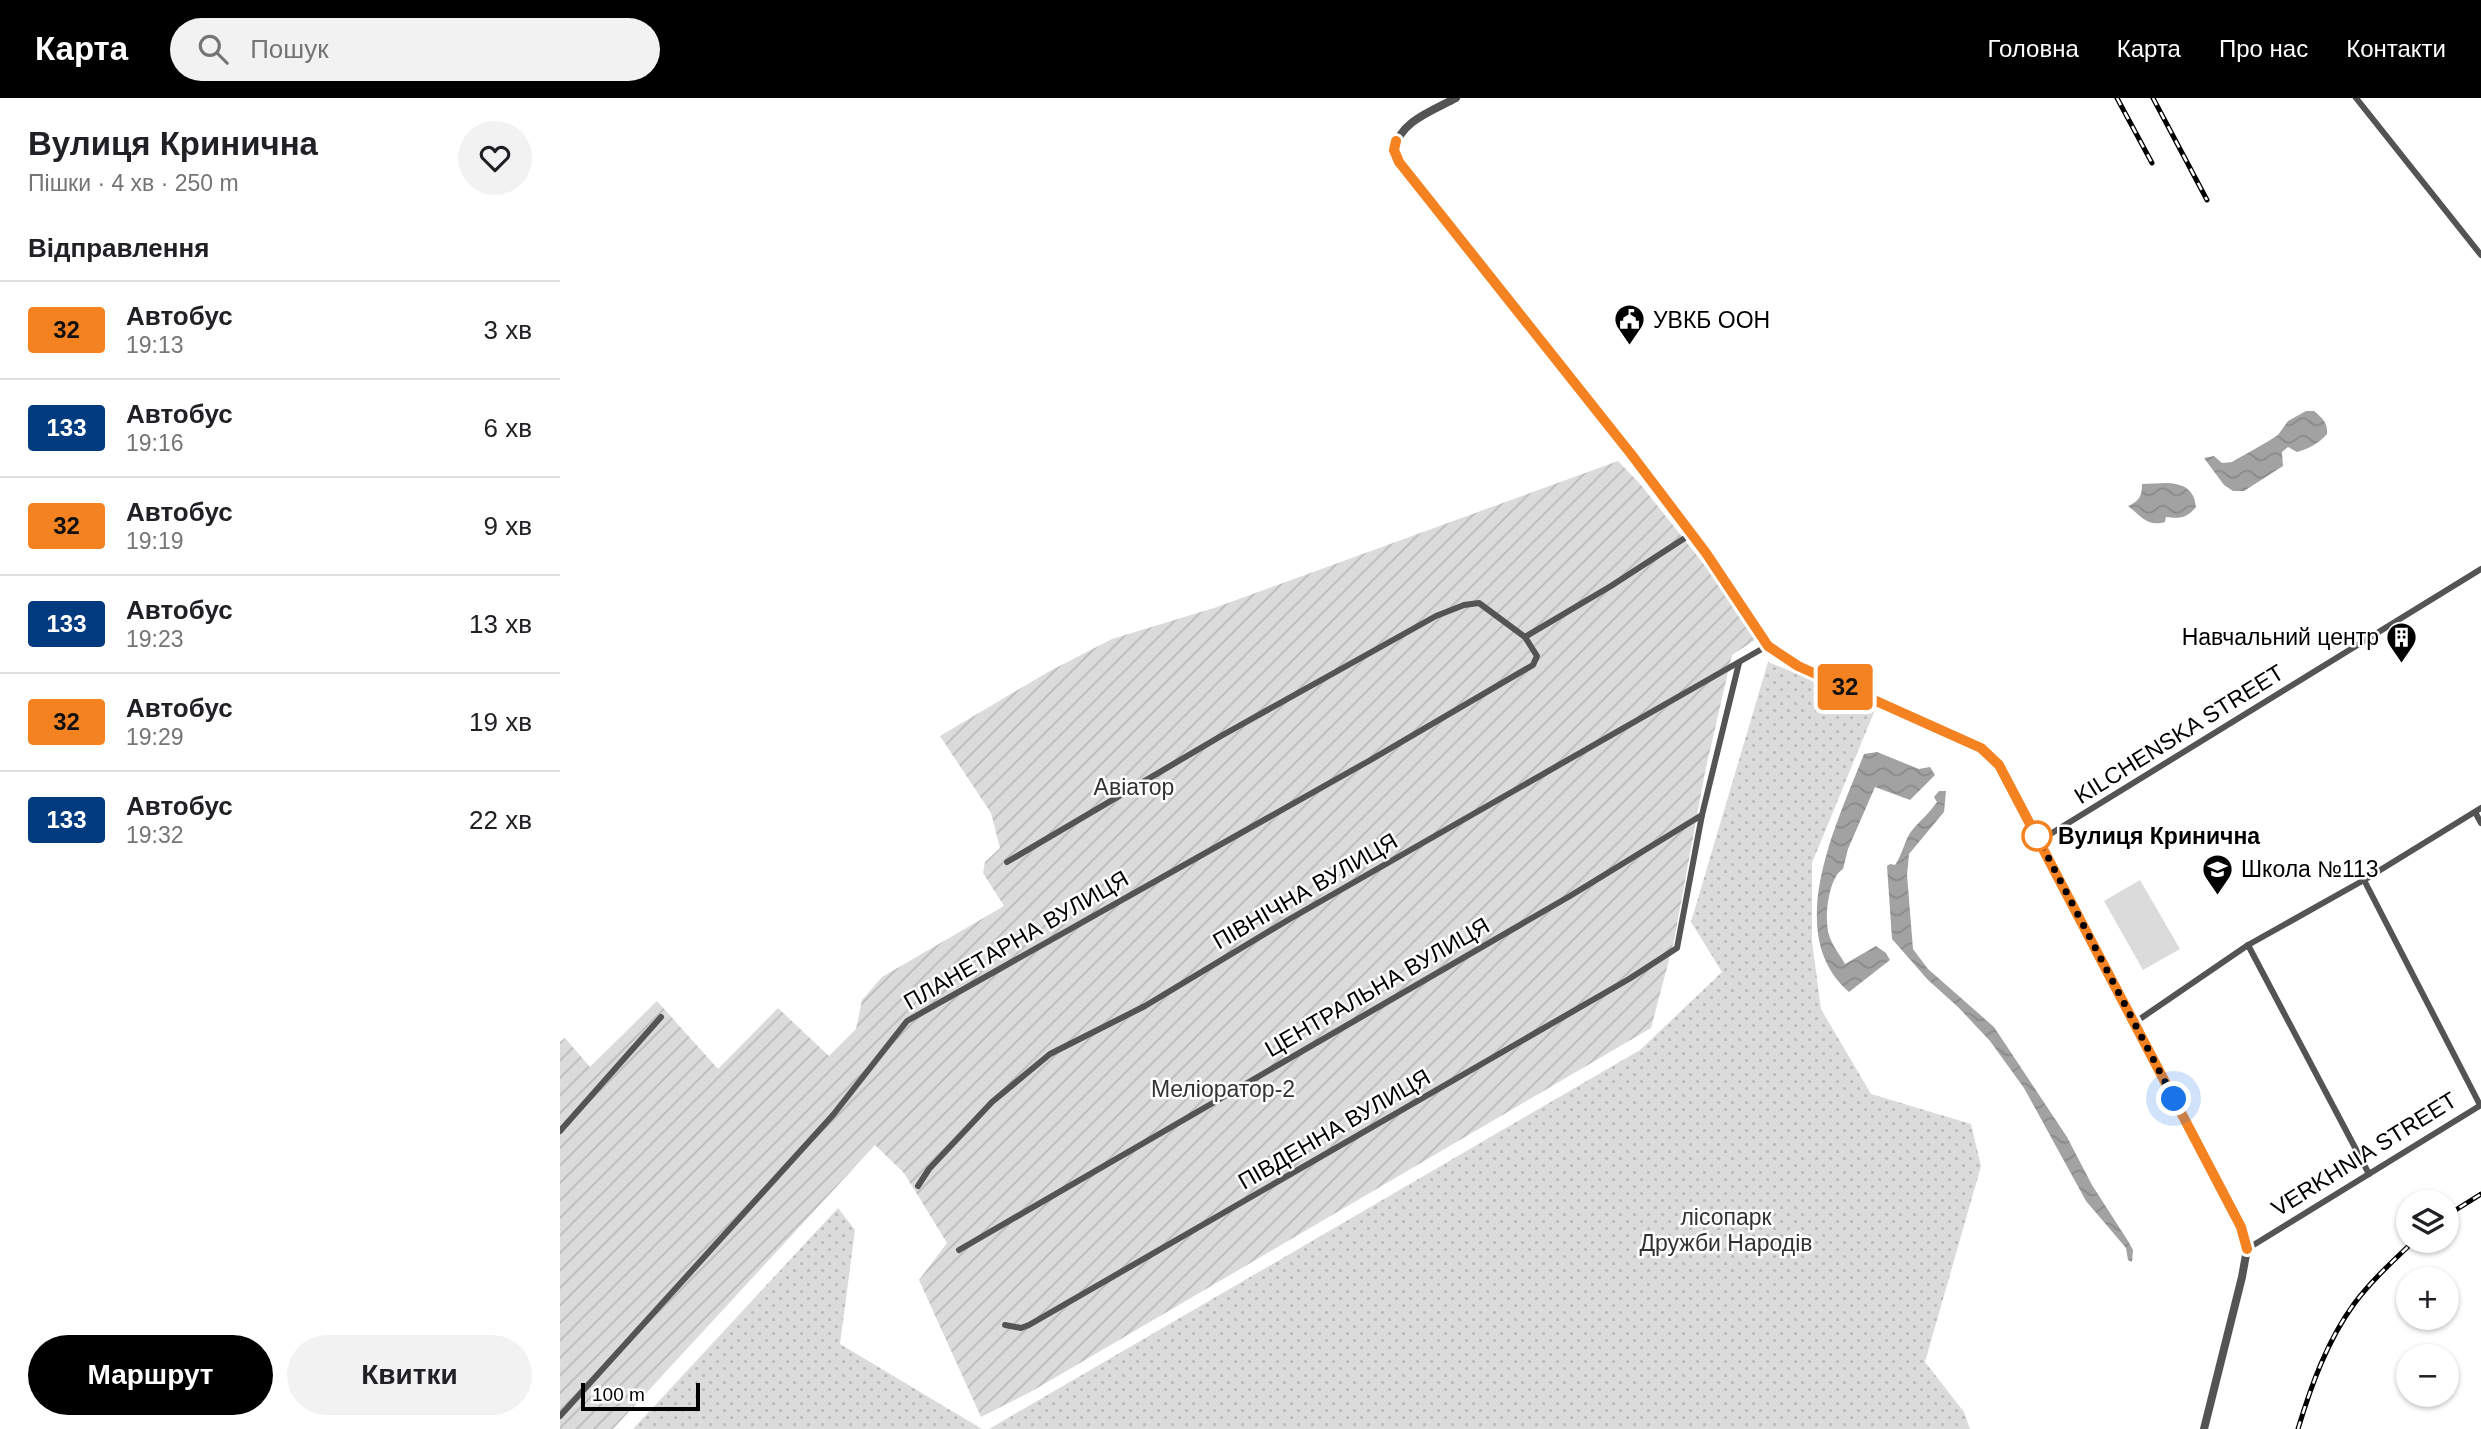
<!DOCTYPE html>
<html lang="uk">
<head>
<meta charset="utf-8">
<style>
  body { margin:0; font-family:Helvetica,sans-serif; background:#f2f2f2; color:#202124; height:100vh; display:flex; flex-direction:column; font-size:26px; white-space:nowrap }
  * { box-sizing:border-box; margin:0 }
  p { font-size:23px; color:#757577 }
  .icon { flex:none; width:38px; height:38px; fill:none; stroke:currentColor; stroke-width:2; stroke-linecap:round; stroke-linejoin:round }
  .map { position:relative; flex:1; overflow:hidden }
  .drawer { display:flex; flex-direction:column; background:#fff; width:560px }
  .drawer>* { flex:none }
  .badge { padding:0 14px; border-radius:5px; font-size:24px; line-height:46px }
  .tools { position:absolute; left:1836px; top:1092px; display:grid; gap:14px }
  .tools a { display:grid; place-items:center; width:63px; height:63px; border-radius:50%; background:#fff; box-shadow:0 2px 5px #0004; font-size:35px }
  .scale { position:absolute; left:21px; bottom:18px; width:119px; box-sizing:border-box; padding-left:7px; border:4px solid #000; border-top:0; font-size:19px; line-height:24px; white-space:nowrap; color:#000; -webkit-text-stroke:5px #fff; paint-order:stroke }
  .you { position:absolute; width:35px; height:35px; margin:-18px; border:5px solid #fff; border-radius:50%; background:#1a73e8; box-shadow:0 0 0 10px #1a73e833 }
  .map>.badge { position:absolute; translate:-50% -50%; box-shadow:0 0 0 4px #fff }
  h2 { padding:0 28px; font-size:26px; line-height:63px }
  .round { display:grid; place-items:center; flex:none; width:74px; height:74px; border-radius:37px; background:#f2f2f2 }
  .overview { display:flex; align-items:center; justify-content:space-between; height:119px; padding:0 28px }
  h1 { font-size:33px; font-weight:800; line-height:52px }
  .action { display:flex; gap:14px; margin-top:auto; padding:14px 28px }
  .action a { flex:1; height:80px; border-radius:42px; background:#000; color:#fff; font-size:28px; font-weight:800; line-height:80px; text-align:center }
  .action a+a { background:#f2f2f2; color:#202124 }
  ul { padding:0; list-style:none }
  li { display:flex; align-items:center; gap:21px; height:98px; padding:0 28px; border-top:2px solid #e0e0e0 }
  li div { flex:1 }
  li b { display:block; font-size:26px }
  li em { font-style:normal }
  li .badge { min-width:77px; font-weight:700; text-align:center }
  header { display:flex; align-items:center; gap:42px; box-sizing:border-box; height:98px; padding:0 35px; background:#000; color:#fff }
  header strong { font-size:33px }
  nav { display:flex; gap:38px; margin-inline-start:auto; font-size:24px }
  .search { width:490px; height:63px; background:#f2f2f2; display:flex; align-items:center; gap:18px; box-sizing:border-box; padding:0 24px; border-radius:38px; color:#757577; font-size:26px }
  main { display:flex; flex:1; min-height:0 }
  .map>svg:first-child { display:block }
  .grass { fill:url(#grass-dots) }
  .garden { fill:url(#garden-furrows) }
  .pitch { fill:#dbdbdb }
  .water { fill:url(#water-waves) }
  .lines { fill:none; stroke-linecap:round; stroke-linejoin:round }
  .minor { stroke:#545454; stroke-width:6 }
  .tertiary { stroke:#545454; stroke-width:8 }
  .rail-casing { stroke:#000; stroke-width:5 }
  .rail { stroke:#fff; stroke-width:2.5; stroke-dasharray:8; stroke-linecap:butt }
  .line-casing { stroke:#fff; stroke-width:16 }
  .line { stroke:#f58220; stroke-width:10 }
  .walk { stroke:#000; stroke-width:7; stroke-dasharray:0 12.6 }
  .stop-dot { fill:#fff; stroke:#f58220; stroke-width:3.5 }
  .labels { text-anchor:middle; stroke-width:5; stroke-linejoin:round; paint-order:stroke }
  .poi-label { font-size:23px; fill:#000; stroke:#fff; text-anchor:start }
  .street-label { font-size:23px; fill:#000; stroke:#fff }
  .park-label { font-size:23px; fill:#323232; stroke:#fff }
  .stop-label { font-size:23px; font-weight:bold; fill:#000; stroke:#fff; text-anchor:start }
</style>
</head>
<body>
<header>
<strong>Карта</strong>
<div class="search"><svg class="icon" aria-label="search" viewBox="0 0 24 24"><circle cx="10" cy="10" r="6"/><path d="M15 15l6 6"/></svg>Пошук</div>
<nav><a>Головна</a><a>Карта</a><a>Про нас</a><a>Контакти</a></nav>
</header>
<main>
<section class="drawer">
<div class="overview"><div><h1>Вулиця Кринична</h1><p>Пішки · 4 хв · 250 m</p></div><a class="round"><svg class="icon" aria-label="heart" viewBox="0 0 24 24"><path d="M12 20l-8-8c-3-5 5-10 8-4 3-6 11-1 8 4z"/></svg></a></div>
<h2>Відправлення</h2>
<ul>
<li><span class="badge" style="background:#f58220;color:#111">32</span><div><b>Автобус</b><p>19:13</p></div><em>3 хв</em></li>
<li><span class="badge" style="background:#003b80;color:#fff">133</span><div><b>Автобус</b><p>19:16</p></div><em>6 хв</em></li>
<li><span class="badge" style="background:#f58220;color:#111">32</span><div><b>Автобус</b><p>19:19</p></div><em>9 хв</em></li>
<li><span class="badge" style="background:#003b80;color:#fff">133</span><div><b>Автобус</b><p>19:23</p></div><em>13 хв</em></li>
<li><span class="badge" style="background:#f58220;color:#111">32</span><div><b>Автобус</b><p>19:29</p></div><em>19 хв</em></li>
<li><span class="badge" style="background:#003b80;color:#fff">133</span><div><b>Автобус</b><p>19:32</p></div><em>22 хв</em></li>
</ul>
<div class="action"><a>Маршрут</a><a>Квитки</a></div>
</section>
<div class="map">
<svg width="1921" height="1331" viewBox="0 0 1921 1331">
  <defs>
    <pattern id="grass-dots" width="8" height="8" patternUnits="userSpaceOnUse" patternTransform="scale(1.75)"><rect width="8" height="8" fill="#dbdbdb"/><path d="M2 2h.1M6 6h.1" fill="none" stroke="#bababa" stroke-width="1.8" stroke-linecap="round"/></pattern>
    <pattern id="garden-furrows" width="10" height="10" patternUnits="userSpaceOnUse" patternTransform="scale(1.75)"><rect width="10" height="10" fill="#dbdbdb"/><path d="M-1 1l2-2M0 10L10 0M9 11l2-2" fill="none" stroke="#bababa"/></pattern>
    <pattern id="water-waves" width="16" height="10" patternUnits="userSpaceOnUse" patternTransform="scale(1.75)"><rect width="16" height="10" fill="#a2a2a2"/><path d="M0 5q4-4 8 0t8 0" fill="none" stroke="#8a8a8a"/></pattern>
  </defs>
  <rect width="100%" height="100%" fill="#fff"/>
  <g class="grass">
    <path d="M1208,564L1317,607L1252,765V843L1261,911L1311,996L1411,1026L1421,1068L1365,1264L1404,1314L1410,1331H429L1080,952L1162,874L1131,824Z"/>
    <path d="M278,1110L295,1132L280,1246L422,1331H73Z"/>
  </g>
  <path class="garden" d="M1058,363L1081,387L1201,538L1172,557L1145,674L1114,843L1091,930L474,1292L421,1319L359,1182L387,1145L344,1075L315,1047L53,1331H0V944L5,940L30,969L97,903L158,971L218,910L269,958L296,931L302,902L322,879L444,808L423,775L425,764L440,750L431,715L380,638L488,574L552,541L657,509Z"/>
  <path class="pitch" d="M1580,782L1620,851L1583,872L1544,803Z"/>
  <g class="water">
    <path d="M1746,313H1754C1762,320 1768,324 1767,336C1758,346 1750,350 1737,354L1728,349L1722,354L1723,368L1684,393H1673L1664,387L1644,360L1654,358L1662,365L1672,364L1707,344L1718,337L1728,323Z"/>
    <path d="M1607,385C1624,386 1634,391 1636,409C1627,420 1620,421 1606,419L1605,424C1587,429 1581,418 1568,408C1579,403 1582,399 1582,386Z"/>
    <path d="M1317,654L1359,671L1370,669L1375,677L1350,702L1315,689L1288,751L1283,771C1268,780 1264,821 1269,837C1272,847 1280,857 1285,866L1316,848L1326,855L1330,862L1289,894C1221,835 1278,723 1304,656Z"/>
    <path d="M1379,693H1386L1384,714L1349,756L1347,777L1353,851L1368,871L1434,929L1507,1039L1532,1087L1568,1143L1573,1152L1572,1164L1568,1162L1566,1150L1526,1103L1464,990L1430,943L1398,909L1368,882L1332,841L1327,768L1330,766L1335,767C1342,757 1344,745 1350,735C1358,724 1369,716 1377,704L1374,699Z"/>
  </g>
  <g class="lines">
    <g class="minor">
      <path d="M1796,0L1921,157"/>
      <path d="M1915,714L1921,725"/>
      <path d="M1479,743L1921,471"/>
      <path d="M447,764L661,638L876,518L904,507L919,505L965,539L1051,488L1131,436"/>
      <path d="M1804,782L1920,1007"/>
      <path d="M1688,847L1809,1076"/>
      <path d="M1574,925L1688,847L1804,782L1921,710"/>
      <path d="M0,1033L101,919"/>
      <path d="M358,1088L369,1071L432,1004L490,956L585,908L728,822L1207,548"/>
      <path d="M1687,1151L1921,1007"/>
      <path d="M399,1152L1010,798L1142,717"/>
      <path d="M445,1227L461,1230L469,1227L1069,881L1117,850L1142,717L1179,565"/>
      <path d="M0,1318L273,1017L347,923L807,664L973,567L977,558L965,539"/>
    </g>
    <path class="tertiary" d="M896,0C872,13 840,23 834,52L839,64L1071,356L1146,455L1207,548L1238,568L1421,650L1439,667L1681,1129L1687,1151L1682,1179L1644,1331"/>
    <defs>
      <g id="rail">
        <path d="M1557,0L1592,65"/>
        <path d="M1593,0L1647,102"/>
        <path d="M1886,1118L1921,1096"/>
        <path d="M1738,1331C1751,1288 1767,1243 1794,1206C1811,1183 1833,1163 1854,1143"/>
      </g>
    </defs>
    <use href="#rail" class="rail-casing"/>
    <use href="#rail" class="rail"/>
  </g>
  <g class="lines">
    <defs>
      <path id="line" d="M836,43L834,52L839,64L1071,356L1146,455L1208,548L1238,568L1421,650L1439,667L1681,1129L1687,1151"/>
    </defs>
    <use href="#line" class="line-casing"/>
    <use href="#line" class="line"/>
    <path class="walk" d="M1477,738L1614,1001"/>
  </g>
  <defs>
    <symbol id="civic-pin" viewBox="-11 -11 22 30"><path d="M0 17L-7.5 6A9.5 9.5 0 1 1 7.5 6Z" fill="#000" stroke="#fff"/><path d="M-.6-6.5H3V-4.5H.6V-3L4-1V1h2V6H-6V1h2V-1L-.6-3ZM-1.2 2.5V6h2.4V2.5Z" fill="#fff"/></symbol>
    <symbol id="building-pin" viewBox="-11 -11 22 30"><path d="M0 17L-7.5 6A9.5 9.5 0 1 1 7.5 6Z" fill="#000" stroke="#fff"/><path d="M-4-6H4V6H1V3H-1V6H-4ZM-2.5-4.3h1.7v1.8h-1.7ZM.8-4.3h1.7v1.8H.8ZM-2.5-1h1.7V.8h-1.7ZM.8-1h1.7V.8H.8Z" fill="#fff"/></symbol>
    <symbol id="school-pin" viewBox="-11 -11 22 30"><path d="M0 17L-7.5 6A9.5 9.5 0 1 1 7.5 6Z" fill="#000" stroke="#fff"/><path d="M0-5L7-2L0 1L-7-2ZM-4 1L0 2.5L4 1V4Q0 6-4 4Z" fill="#fff"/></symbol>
  </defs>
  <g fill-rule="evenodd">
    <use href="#civic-pin" x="1052" y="204" width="35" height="47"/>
    <use href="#building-pin" x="1824" y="522" width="35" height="47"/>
    <use href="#school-pin" x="1640" y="754" width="35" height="47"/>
  </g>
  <circle class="stop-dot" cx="1477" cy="738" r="14"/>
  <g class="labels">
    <g class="poi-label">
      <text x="1093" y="230">УВКБ ООН</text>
      <text x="1819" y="547" text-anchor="end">Навчальний центр</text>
      <text x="1681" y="779">Школа №113</text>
    </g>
    <g class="street-label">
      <text transform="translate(1619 636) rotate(-32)" y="8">KILCHENSKA STREET</text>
      <text transform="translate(745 793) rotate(-30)" y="8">ПІВНІЧНА ВУЛИЦЯ</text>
      <text transform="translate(456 842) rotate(-30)" y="8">ПЛАНЕТАРНА ВУЛИЦЯ</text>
      <text transform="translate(817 889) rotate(-30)" y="8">ЦЕНТРАЛЬНА ВУЛИЦЯ</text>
      <text transform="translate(774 1031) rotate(-30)" y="8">ПІВДЕННА ВУЛИЦЯ</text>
      <text transform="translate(1804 1056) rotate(-32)" y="8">VERKHNIA STREET</text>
    </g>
    <g class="park-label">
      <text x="574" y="697">Авіатор</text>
      <text x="663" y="999">Меліоратор-2</text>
      <text x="1166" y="1127">лісопарк<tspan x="1166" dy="26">Дружби Народів</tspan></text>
    </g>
    <g class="stop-label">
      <text x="1498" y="746">Вулиця Кринична</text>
    </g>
  </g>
</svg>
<div class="tools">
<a><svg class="icon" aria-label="layers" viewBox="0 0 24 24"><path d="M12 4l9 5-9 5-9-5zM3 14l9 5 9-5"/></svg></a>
<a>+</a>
<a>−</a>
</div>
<div class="scale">100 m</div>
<div class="you" style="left:1614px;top:1001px"></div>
<b class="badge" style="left:1285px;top:589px;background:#f58220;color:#111">32</b>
</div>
</main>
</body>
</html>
